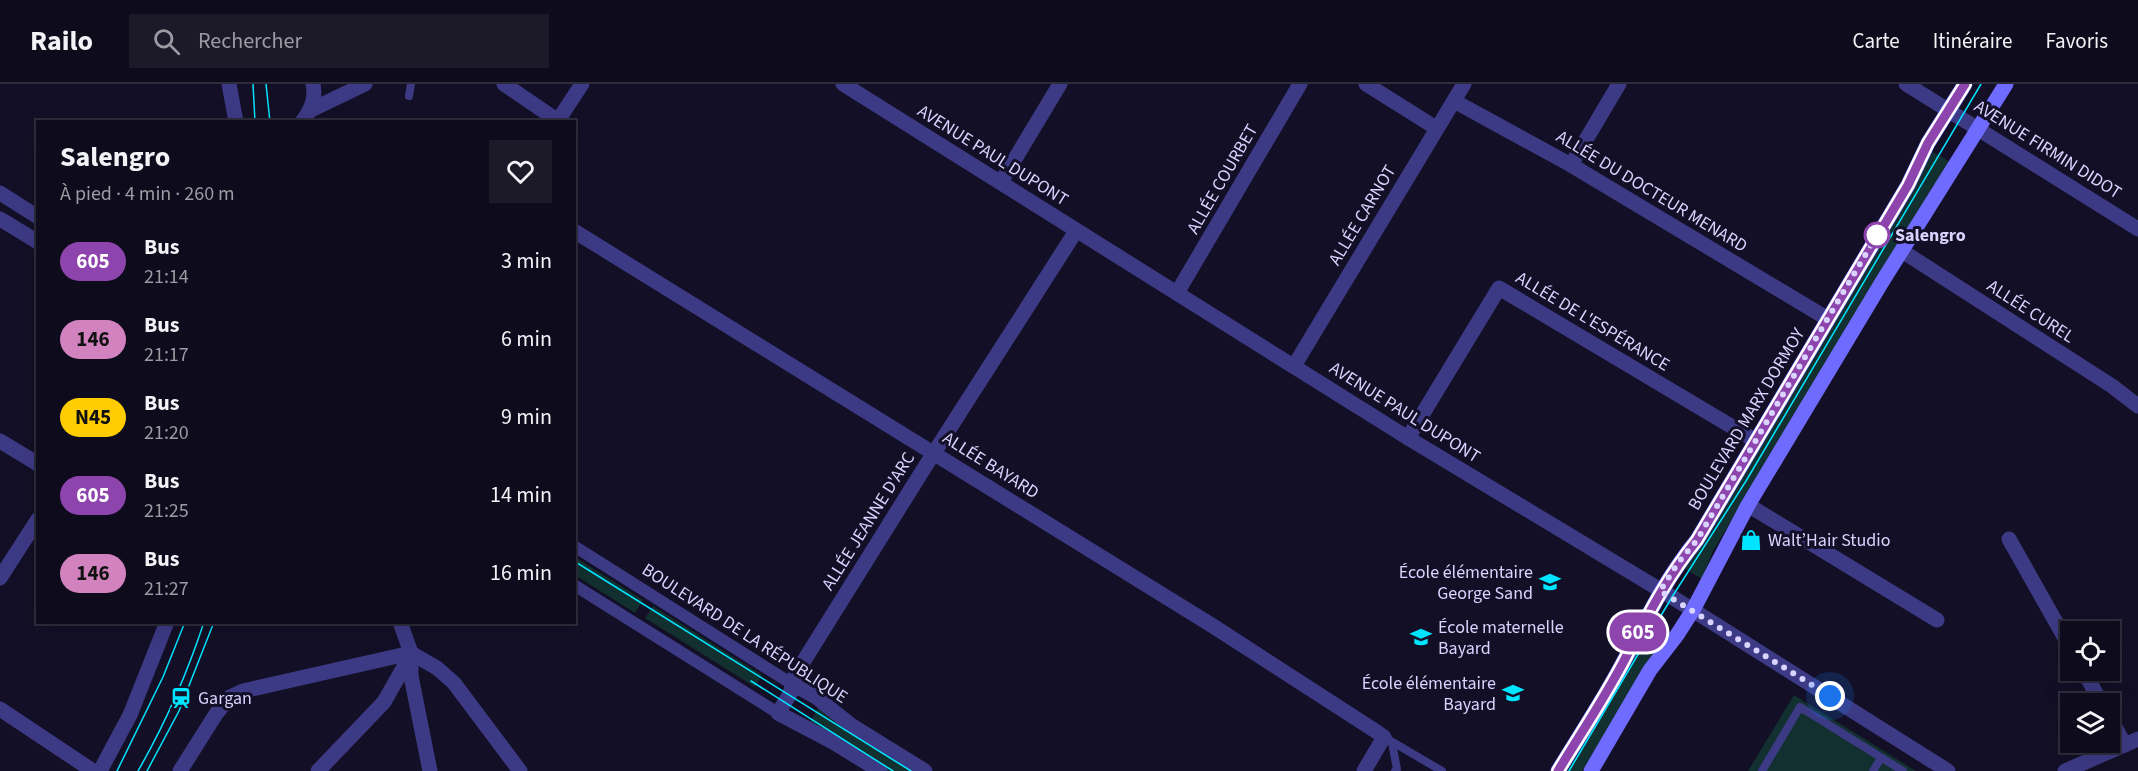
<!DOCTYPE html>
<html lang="fr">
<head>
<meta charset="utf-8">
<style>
  body { margin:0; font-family:"Source Sans 3",sans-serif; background:#1c1929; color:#f1f3f6; height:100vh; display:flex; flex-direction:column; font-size:22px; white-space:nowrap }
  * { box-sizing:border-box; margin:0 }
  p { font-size:20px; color:#9b9ba3 }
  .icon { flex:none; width:33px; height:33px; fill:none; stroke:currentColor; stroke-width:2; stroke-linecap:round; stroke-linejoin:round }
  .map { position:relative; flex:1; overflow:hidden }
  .side { position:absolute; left:36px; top:36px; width:540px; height:504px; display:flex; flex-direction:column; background:#0e0b1c; border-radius:0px; box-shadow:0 6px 24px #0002,0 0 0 2px #2e2b3b }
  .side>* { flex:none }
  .badge { padding:0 12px; border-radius:20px; font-size:21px; line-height:39px }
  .controls { position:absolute; left:2060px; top:537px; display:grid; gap:12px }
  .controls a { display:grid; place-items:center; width:60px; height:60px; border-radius:0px; background:#0e0b1c; box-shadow:0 6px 24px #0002,0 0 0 2px #2e2b3b; font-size:30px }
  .you { position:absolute; width:30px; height:30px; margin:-15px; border:4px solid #fff; border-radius:50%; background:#1a73e8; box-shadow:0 0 0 9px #1a73e833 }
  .map>.badge { position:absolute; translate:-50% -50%; box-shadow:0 0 0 3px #fff }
  .round { display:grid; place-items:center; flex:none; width:63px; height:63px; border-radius:0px; background:#1c1929 }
  .summary { display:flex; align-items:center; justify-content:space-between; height:102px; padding:0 24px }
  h1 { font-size:28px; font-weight:700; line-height:45px }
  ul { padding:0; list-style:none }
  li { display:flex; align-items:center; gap:18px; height:78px; padding:0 24px }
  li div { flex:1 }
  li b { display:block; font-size:22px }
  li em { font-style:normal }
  li .badge { min-width:66px; font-weight:700; text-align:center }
  header { display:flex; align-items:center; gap:36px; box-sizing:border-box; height:84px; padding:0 30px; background:#0e0b1c; border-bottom:2px solid #2e2b3b }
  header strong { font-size:28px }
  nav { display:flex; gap:33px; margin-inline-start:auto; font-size:21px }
  .search { width:420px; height:54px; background:#1c1929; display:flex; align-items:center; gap:15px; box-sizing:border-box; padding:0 21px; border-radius:0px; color:#9b9ba3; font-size:22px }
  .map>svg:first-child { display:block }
  .green { fill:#12302f }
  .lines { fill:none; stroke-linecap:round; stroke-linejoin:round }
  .service { stroke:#3d3a85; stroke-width:8 }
  .pedestrian { stroke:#3d3a85; stroke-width:12 }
  .minor { stroke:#3d3a85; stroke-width:15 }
  .tertiary { stroke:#3d3a85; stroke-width:15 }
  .secondary { stroke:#6f6bff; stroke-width:15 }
  .tram { stroke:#00e5ff; stroke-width:1.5 }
  .line-casing { stroke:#fff; stroke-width:14 }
  .line { stroke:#8e44ad; stroke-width:9 }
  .walk { stroke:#d9d4ff; stroke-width:6; stroke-dasharray:0 10.8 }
  .stop-dot { fill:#fff; stroke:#8e44ad; stroke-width:3 }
  .labels { text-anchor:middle; stroke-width:6; stroke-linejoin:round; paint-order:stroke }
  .street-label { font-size:18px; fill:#d9d4ff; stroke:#130f26 }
  .stop-label { font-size:18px; font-weight:bold; fill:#d9d4ff; stroke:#130f26; text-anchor:start }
  .poi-label { font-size:18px; fill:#d9d4ff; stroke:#130f26; text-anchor:start }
</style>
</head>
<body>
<header>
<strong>Railo</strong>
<div class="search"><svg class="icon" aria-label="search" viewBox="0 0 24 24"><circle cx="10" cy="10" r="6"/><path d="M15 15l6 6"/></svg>Rechercher</div>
<nav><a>Carte</a><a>Itinéraire</a><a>Favoris</a></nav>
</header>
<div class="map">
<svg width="2138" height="687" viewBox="0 0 2138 687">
  <rect width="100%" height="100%" fill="#130f26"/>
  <g class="green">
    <path d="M1931,67L1952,79L1947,87L1933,102L1713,467L1702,495L1682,483Z"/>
    <path d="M575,473L643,516L635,529L575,491Z"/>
    <path d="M653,522L762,591L755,603L645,534Z"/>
    <path d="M1647,541L1667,553L1648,577L1582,687H1564Z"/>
    <path d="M1794,611L1916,687H1748Z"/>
    <path d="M820,621L917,687H889L834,653L808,641Z"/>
  </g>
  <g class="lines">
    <g class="service">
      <path d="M409,12L411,0"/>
      <path d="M1384,653L1442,687"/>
      <path d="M1392,659L1397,685L1395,687"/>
      <path d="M1762,687L1800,623L1903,687"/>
      <path d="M1873,687L1881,674"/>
    </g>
    <g class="pedestrian">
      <path d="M574,462L792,600"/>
      <path d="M574,501L778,629"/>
    </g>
    <g class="minor">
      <path d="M229,0L236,38"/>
      <path d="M504,0L558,37"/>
      <path d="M843,0L1408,354L1672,513L1948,687"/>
      <path d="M1366,0L1436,44"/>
      <path d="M1906,0L2138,145"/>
      <path d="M1454,17L1571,81L1828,235"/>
      <path d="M311,26L365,0"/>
      <path d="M302,38C311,26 316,15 313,0"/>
      <path d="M557,38L582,0"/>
      <path d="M1571,81L1619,0"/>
      <path d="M1001,98L1060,0"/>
      <path d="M574,147L1213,542L1377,648L1384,653L1364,687"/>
      <path d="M1902,167L2112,302L2138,322"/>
      <path d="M1177,209L1300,0"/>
      <path d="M1294,282L1464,0"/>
      <path d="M1408,354L1499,204L1756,357"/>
      <path d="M0,357L38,380"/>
      <path d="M1748,421L1937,536"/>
      <path d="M2009,455L2070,563"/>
      <path d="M0,494L38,435"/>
      <path d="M400,538L411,569V592L430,687"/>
      <path d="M411,569L437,584L454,599L520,687"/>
      <path d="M2083,586L2102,620"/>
      <path d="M792,600L816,613L851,641L925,687"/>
      <path d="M0,625L93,687"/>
      <path d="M2109,632L2125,661"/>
      <path d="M100,687L130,631L167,538"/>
      <path d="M180,687L216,630L230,613L243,607L411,569"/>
      <path d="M318,687L384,618L409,574"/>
      <path d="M880,687L833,658L778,629L790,610L795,591L923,386L1076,147"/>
      <path d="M2065,687L2138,655"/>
    </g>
    <g class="tertiary">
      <path d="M0,109L38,133"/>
      <path d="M0,135L38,158"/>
    </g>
    <g class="secondary">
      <path d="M1558,687C1581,649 1606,612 1626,573C1649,530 1666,494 1697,456L1908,101L1928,59L1965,0"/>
      <path d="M1591,687L1650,586L1677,551L1693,526L1748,421L1882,198L2006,0"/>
    </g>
    <g class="tram">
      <path d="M253,0L255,38"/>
      <path d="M266,0L270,38"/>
      <path d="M574,477L911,687"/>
      <path d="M751,597L893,687"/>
      <path d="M117,687L163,593L185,538"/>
      <path d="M138,687C165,640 187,590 204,538"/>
      <path d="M147,687L179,627L214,538"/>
      <path d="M1569,687L1672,513L1746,397L1981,0"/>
    </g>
  </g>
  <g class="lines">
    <defs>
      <path id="line" d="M1558,687C1581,649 1606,612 1626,573C1649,529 1666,495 1697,456L1908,101L1928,59L1965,0"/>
    </defs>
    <use href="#line" class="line-casing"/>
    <use href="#line" class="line"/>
    <path class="walk" d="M1830,612L1660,507L1678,479L1697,456L1877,151"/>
  </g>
  <defs>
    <symbol id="shop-bare" viewBox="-9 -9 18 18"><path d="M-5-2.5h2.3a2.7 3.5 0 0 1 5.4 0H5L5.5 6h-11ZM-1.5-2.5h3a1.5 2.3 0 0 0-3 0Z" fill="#00e5ff" stroke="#130f26" stroke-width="2.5" paint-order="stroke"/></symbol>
    <symbol id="school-bare" viewBox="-9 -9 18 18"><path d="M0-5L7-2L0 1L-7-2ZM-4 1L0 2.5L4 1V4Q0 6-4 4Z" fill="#00e5ff" stroke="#130f26" stroke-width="2.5" paint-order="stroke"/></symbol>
    <symbol id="station-bare" viewBox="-9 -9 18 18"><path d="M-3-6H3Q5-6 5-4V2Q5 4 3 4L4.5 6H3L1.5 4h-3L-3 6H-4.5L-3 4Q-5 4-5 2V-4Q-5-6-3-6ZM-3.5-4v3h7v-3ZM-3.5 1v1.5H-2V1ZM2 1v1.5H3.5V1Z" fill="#00e5ff" stroke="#130f26" stroke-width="2.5" paint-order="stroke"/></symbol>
  </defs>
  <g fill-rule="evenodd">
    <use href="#shop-bare" x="1736" y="441" width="30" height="30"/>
    <use href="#school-bare" x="1535" y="483" width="30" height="30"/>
    <use href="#school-bare" x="1406" y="538" width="30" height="30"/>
    <use href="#school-bare" x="1498" y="594" width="30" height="30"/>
    <use href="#station-bare" x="166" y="599" width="30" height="30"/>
  </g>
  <circle class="stop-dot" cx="1877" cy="151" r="12"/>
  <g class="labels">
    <g class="street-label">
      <text transform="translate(2048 65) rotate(32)" y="6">AVENUE FIRMIN DIDOT</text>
      <text transform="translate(993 71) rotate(32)" y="6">AVENUE PAUL DUPONT</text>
      <text transform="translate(1222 95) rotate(-60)" y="6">ALLÉE COURBET</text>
      <text transform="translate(1652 107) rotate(31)" y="6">ALLÉE DU DOCTEUR MENARD</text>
      <text transform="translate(1362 131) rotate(-59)" y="6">ALLÉE CARNOT</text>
      <text transform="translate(2031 227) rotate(33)" y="6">ALLÉE CUREL</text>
      <text transform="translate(1593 237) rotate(31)" y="6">ALLÉE DE L'ESPÉRANCE</text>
      <text transform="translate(1405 328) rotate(32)" y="6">AVENUE PAUL DUPONT</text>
      <text transform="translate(1746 335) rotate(-59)" y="6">BOULEVARD MARX DORMOY</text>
      <text transform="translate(991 381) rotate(32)" y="6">ALLÉE BAYARD</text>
      <text transform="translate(868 437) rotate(-58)" y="6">ALLÉE JEANNE D'ARC</text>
      <text transform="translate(745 549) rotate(33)" y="6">BOULEVARD DE LA RÉPUBLIQUE</text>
    </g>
    <g class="stop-label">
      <text x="1895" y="157">Salengro</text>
    </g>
    <g class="poi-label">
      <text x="1768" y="462">Walt’Hair Studio</text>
      <text x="1533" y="494" text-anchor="end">École élémentaire<tspan x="1533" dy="21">George Sand</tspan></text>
      <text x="1438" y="549">École maternelle<tspan x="1438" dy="21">Bayard</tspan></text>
      <text x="1496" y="605" text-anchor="end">École élémentaire<tspan x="1496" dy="21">Bayard</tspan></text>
      <text x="198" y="620">Gargan</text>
    </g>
  </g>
</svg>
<div class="controls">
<a><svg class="icon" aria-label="locate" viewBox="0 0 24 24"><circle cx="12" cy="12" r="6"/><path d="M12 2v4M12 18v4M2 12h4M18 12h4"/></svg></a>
<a><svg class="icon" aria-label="layers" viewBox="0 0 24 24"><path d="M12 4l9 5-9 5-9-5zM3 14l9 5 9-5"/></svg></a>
</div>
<div class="you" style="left:1830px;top:612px"></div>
<b class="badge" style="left:1638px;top:548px;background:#8e44ad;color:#fff">605</b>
<section class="side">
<div class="summary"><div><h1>Salengro</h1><p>À pied · 4 min · 260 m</p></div><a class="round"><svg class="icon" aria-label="heart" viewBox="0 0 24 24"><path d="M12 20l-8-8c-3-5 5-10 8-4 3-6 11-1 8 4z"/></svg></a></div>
<ul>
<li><span class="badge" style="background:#8e44ad;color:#fff">605</span><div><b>Bus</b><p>21:14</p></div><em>3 min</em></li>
<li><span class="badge" style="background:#d282be;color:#111">146</span><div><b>Bus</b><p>21:17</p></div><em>6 min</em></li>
<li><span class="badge" style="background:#ffcd02;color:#111">N45</span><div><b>Bus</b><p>21:20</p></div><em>9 min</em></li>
<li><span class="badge" style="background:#8e44ad;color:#fff">605</span><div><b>Bus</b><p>21:25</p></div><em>14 min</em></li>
<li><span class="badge" style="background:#d282be;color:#111">146</span><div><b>Bus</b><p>21:27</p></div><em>16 min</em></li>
</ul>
</section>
</div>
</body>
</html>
